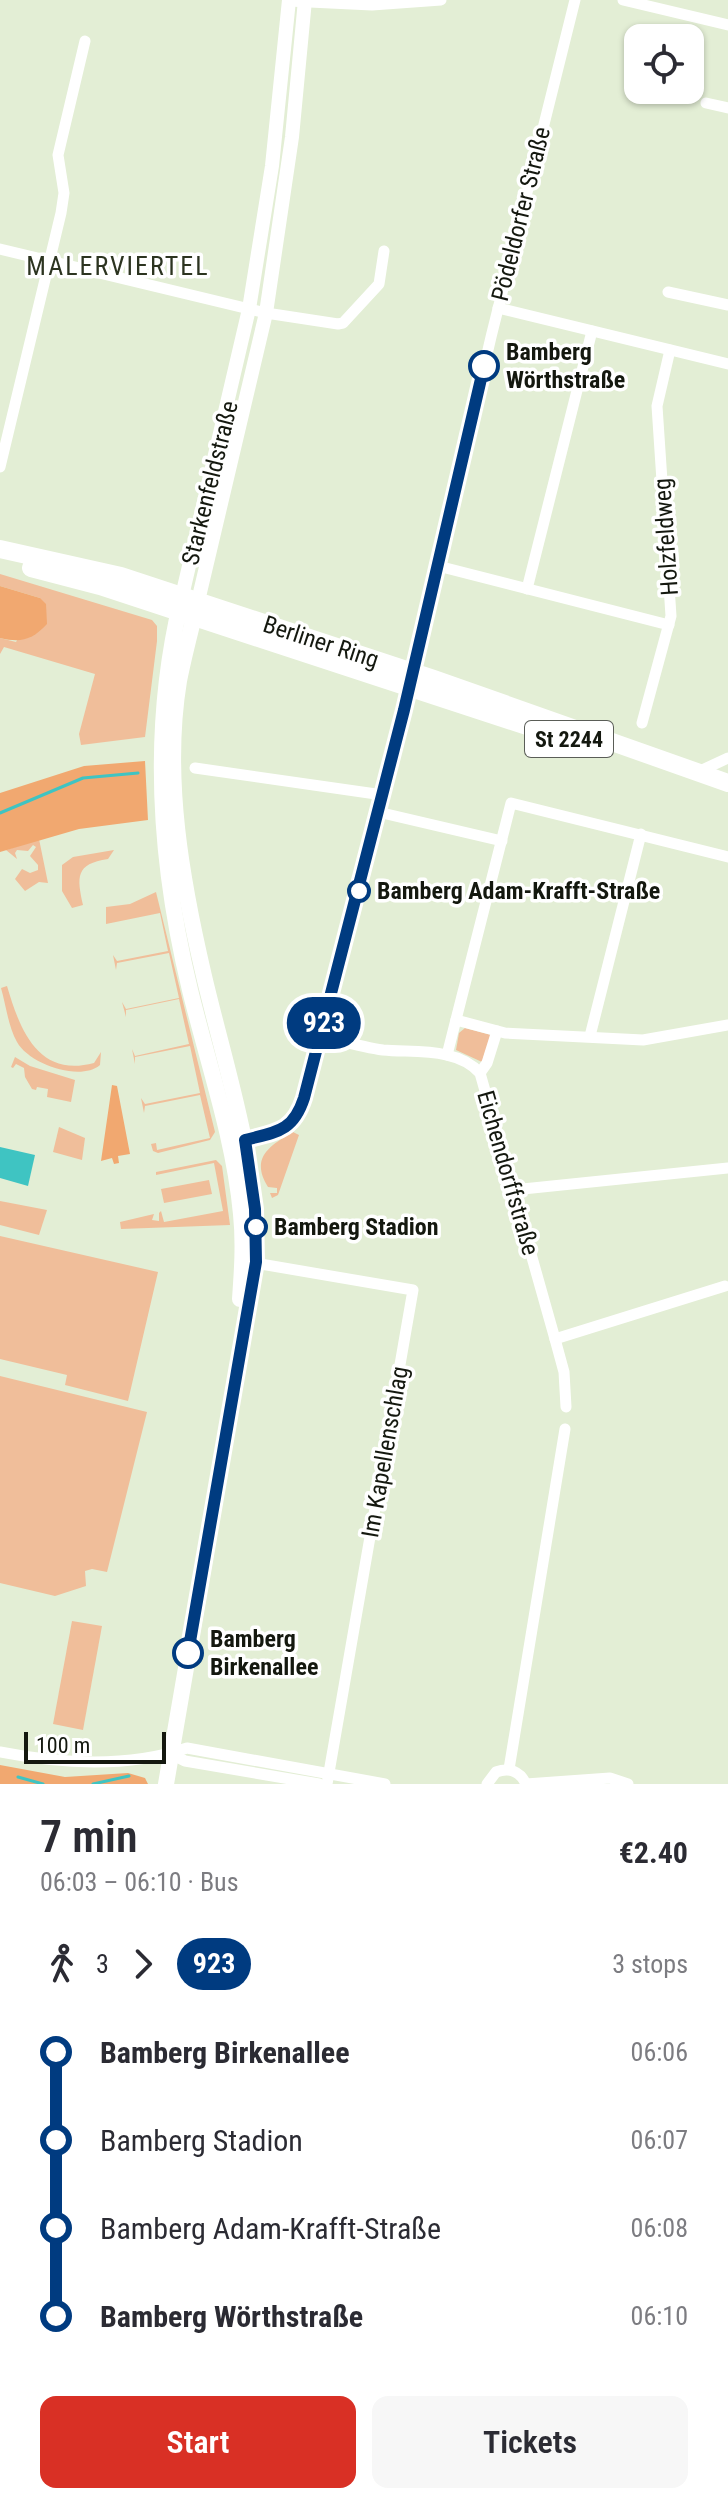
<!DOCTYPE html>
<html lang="en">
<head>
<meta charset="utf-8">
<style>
  body { margin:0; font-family:"Roboto Condensed",sans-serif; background:#f7f7f7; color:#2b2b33; height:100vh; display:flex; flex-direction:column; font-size:30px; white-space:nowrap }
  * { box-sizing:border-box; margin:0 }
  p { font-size:26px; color:#7c7c81 }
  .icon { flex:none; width:44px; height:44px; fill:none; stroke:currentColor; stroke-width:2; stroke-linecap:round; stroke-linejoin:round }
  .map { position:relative; height:1784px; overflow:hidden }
  .side { display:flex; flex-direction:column; background:#fff; flex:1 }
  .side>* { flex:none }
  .badge { padding:0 16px; border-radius:26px; font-size:28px; line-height:52px }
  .tools { position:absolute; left:624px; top:24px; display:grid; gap:16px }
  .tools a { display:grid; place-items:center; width:80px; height:80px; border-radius:16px; background:#fff; box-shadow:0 2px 6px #0004; font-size:40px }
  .scale { position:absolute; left:24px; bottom:20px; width:142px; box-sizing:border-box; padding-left:8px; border:4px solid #14180f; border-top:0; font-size:22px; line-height:28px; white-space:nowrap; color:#14180f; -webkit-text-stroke:6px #fff; paint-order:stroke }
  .map>.badge { position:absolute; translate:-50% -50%; box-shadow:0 0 0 4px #fff }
  .legs { display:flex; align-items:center; gap:12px; height:88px; padding:0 40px; font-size:26px }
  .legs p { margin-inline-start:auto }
  .head { display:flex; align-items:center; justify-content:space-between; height:136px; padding:0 40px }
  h1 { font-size:44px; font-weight:600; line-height:60px }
  .cta { display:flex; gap:16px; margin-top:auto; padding:16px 40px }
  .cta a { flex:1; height:92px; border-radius:16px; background:#d93025; color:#fff; font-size:32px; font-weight:600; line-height:92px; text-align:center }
  .cta a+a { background:#f7f7f7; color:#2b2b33 }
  ul { padding:0 40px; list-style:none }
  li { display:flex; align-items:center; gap:28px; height:88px; font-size:30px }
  li i { display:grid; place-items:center; width:12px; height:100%; margin:0 10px; background:currentColor }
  li i::after { content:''; width:20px; height:20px; margin:-10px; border:6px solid; border-radius:50%; background:#fff }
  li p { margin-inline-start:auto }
  li:first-child i { background:linear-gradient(#0000 50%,currentColor 0) }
  li:last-child i { background:linear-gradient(currentColor 50%,#0000 0) }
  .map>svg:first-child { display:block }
  .green { fill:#f0be9a }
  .forest { fill:#f1a870 }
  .water { fill:#3fc4c2 }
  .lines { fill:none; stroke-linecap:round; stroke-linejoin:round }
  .stream { stroke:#3fc4c2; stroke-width:3 }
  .minor { stroke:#fff; stroke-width:11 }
  .tertiary { stroke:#fff; stroke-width:14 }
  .secondary { stroke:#fff; stroke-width:16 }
  .primary { stroke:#fff; stroke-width:18 }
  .line-1-casing { stroke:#fff; stroke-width:18 }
  .line-1 { stroke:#003b80; stroke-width:12 }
  .stop-1-dot { fill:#fff; stroke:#003b80; stroke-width:4 }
  .labels { text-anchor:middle; stroke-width:7; stroke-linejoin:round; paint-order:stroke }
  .shield { fill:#fff; stroke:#5a5d57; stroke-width:2 }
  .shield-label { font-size:22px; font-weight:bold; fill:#14180f }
  .street-label { font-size:24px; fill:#14180f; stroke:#fff }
  .stop-label { font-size:24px; font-weight:bold; fill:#14180f; stroke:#fff; text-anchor:start }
  .neighbourhood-label { font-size:26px; letter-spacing:2px; fill:#2c3420; stroke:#fff }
</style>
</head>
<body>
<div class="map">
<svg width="728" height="1784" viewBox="0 0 728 1784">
  <rect width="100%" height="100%" fill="#e3eed5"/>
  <g class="green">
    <path d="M0,574L152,620L157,626V641L145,737L81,745L79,734L95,674L4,647L0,654V638L16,642L40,598L0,586Z"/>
    <path d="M39,839L48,883L39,882L25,891L15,879L22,869L30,873L38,870V865L30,856L36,847L33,845L28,851L17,850L15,853L17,859L6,850Z"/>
    <path d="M114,850L108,859C75,864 77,877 83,905L72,908L62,891V865L73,857Z"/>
    <path d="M156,892L215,1132L210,1140L158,1153L153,1151L151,1144L156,1143L157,1150L210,1138L200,1095L145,1106L144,1113L141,1098L145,1104L200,1093L190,1046L135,1057V1064L132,1049L135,1056L189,1044L179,999L126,1010V1017L122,1002L126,1009L179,998L169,953L117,963L116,970L113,955L117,961L168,951L160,913L106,924V907L130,904Z"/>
    <path d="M7,986C20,1030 38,1078 94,1063L101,1052L100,1065C80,1082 29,1064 17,1042C8,1026 6,1005 1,988Z"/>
    <path d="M465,1028L491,1035L482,1062L456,1050L459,1033Z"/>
    <path d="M15,1057L30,1066L75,1080L71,1102L47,1097L48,1089L37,1087L36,1090L32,1089L25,1077L24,1068L16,1064L13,1068L11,1067Z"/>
    <path d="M59,1127L85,1138L82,1160L53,1152Z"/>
    <path d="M293,1132L299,1135L278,1195L272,1198L270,1193H277V1188L268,1187C250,1158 269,1146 293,1132Z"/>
    <path d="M216,1160L222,1166L230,1225L121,1229L120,1222L154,1214L152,1220L159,1221V1213L161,1211L164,1222L223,1211L214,1163L156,1175V1172Z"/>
    <path d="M209,1180L212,1194L164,1203L161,1189Z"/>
    <path d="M0,1201L47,1210L39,1235L0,1225Z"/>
    <path d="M0,1236L158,1272L128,1401L65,1385L67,1375L0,1359Z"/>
    <path d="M0,1376L147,1412L107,1572L92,1569L85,1571L86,1586L55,1596L0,1583Z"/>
    <path d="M72,1621L102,1626L83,1730L53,1724Z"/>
  </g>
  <g class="forest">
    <path d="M0,586L40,598L46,604L47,624C32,640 21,643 0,638Z"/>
    <path d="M145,761L148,820L79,829L0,852V793L84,766Z"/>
    <path d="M112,1085L117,1086L130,1154L118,1156L119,1163L114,1164L112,1158L101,1161Z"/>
    <path d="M0,1765L65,1777L128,1773L145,1778L148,1784H0Z"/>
  </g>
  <path class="water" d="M0,1147L35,1155L28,1186L0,1178Z"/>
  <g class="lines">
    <g class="stream">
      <path d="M0,813L83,778L138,773"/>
      <path d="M18,1777L43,1784"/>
      <path d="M93,1784L129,1776"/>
    </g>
    <g class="minor">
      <path d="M623,0L728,25"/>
      <path d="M289,1L372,5L441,0"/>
      <path d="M706,103L728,108"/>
      <path d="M0,249L266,313L338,324L343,323L379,284L384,251"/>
      <path d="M668,292L728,305"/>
      <path d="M498,308L728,364"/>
      <path d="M0,467L61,213L64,193L58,155L85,41"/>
      <path d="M438,566L669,625"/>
      <path d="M527,589L592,331"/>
      <path d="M642,723L671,616L657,406L670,350"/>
      <path d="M195,768L383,795"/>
      <path d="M700,771L728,758"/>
      <path d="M378,812L502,841"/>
      <path d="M456,1020L505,1033L643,1040L728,1025"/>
      <path d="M321,1036C342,1041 362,1047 383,1050C414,1053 457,1047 480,1073L555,1339L564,1372L566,1407"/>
      <path d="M590,1036L641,834"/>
      <path d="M447,1055L511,803L728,857"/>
      <path d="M480,1073L487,1063L497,1031"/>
      <path d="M238,1142C270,1133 292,1135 304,1098L404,710L491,337L575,0"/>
      <path d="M513,1190L728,1168"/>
      <path d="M249,1262L413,1290L327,1784"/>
      <path d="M555,1339L725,1286"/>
      <path d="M0,1752C61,1764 128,1768 187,1748L385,1784"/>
      <path d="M171,1754L185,1761L319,1784"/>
      <path d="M509,1769L565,1429"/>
      <path d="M487,1784L496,1772C509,1767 520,1771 526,1784"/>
      <path d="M526,1784L610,1778L628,1784"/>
    </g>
    <g class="tertiary">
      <path d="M182,596L249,309L272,166L289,0"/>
      <path d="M198,601L266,313L292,137L305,0"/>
    </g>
    <g class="secondary">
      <path d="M181,601C150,730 159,862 190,990C208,1064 234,1138 241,1214C244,1243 242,1271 240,1299"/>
      <path d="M166,1784L256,1262C258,1160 227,1074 204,976C182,882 163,778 179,681C184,655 191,630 197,604"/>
    </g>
    <g class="primary">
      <path d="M0,549L121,576L434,679L728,783"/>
      <path d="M31,568L100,586L551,734"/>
    </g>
  </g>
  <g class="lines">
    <defs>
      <path id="line-1" d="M188,1653L256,1262L255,1209L245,1140C276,1132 293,1132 304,1098L404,710L484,366"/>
    </defs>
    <use href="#line-1" class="line-1-casing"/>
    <use href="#line-1" class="line-1"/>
  </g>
  <g class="stop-1-dot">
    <circle cx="484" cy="366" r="14"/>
    <circle cx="359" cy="891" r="10"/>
    <circle cx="256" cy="1227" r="10"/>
    <circle cx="188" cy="1653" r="14"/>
  </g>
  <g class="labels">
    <rect class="shield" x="525" y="721" width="88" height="36" rx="6"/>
    <g class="shield-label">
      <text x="569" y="747">St 2244</text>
    </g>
    <g class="street-label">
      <text transform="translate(521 214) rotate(-76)" y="8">Pödeldorfer Straße</text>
      <text transform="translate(210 483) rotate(-76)" y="8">Starkenfeldstraße</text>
      <text transform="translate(666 537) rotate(-94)" y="8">Holzfeldweg</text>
      <text transform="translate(321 642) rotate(18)" y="8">Berliner Ring</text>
      <text transform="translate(508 1173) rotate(74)" y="8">Eichendorffstraße</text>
      <text transform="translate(385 1452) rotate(-80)" y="8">Im Kapellenschlag</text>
    </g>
    <g class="stop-label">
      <text x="506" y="360">Bamberg<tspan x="506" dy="28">Wörthstraße</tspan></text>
      <text x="377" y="899">Bamberg Adam-Krafft-Straße</text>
      <text x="274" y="1235">Bamberg Stadion</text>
      <text x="210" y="1647">Bamberg<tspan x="210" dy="28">Birkenallee</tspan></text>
    </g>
    <g class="neighbourhood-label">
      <text x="118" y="275">MALERVIERTEL</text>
    </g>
  </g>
</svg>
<div class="tools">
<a><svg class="icon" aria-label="locate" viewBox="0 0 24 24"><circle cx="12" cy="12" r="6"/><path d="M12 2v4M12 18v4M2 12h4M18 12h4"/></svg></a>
</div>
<div class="scale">100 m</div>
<b class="badge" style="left:324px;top:1023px;background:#003b80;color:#fff">923</b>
</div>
<section class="side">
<div class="head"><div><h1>7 min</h1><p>06:03 – 06:10 · Bus</p></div><b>€2.40</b></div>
<div class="legs"><svg class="icon" aria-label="walk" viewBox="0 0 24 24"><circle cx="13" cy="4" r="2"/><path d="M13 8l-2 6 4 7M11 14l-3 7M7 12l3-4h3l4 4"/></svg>3<svg class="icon" aria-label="forward" viewBox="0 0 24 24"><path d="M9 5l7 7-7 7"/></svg><b class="badge" style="background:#003b80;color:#fff">923</b><p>3 stops</p></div>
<ul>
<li><i style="color:#003b80"></i><b>Bamberg Birkenallee</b><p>06:06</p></li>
<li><i style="color:#003b80"></i><span>Bamberg Stadion</span><p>06:07</p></li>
<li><i style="color:#003b80"></i><span>Bamberg Adam-Krafft-Straße</span><p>06:08</p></li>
<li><i style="color:#003b80"></i><b>Bamberg Wörthstraße</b><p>06:10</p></li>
</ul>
<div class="cta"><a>Start</a><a>Tickets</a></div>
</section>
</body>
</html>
